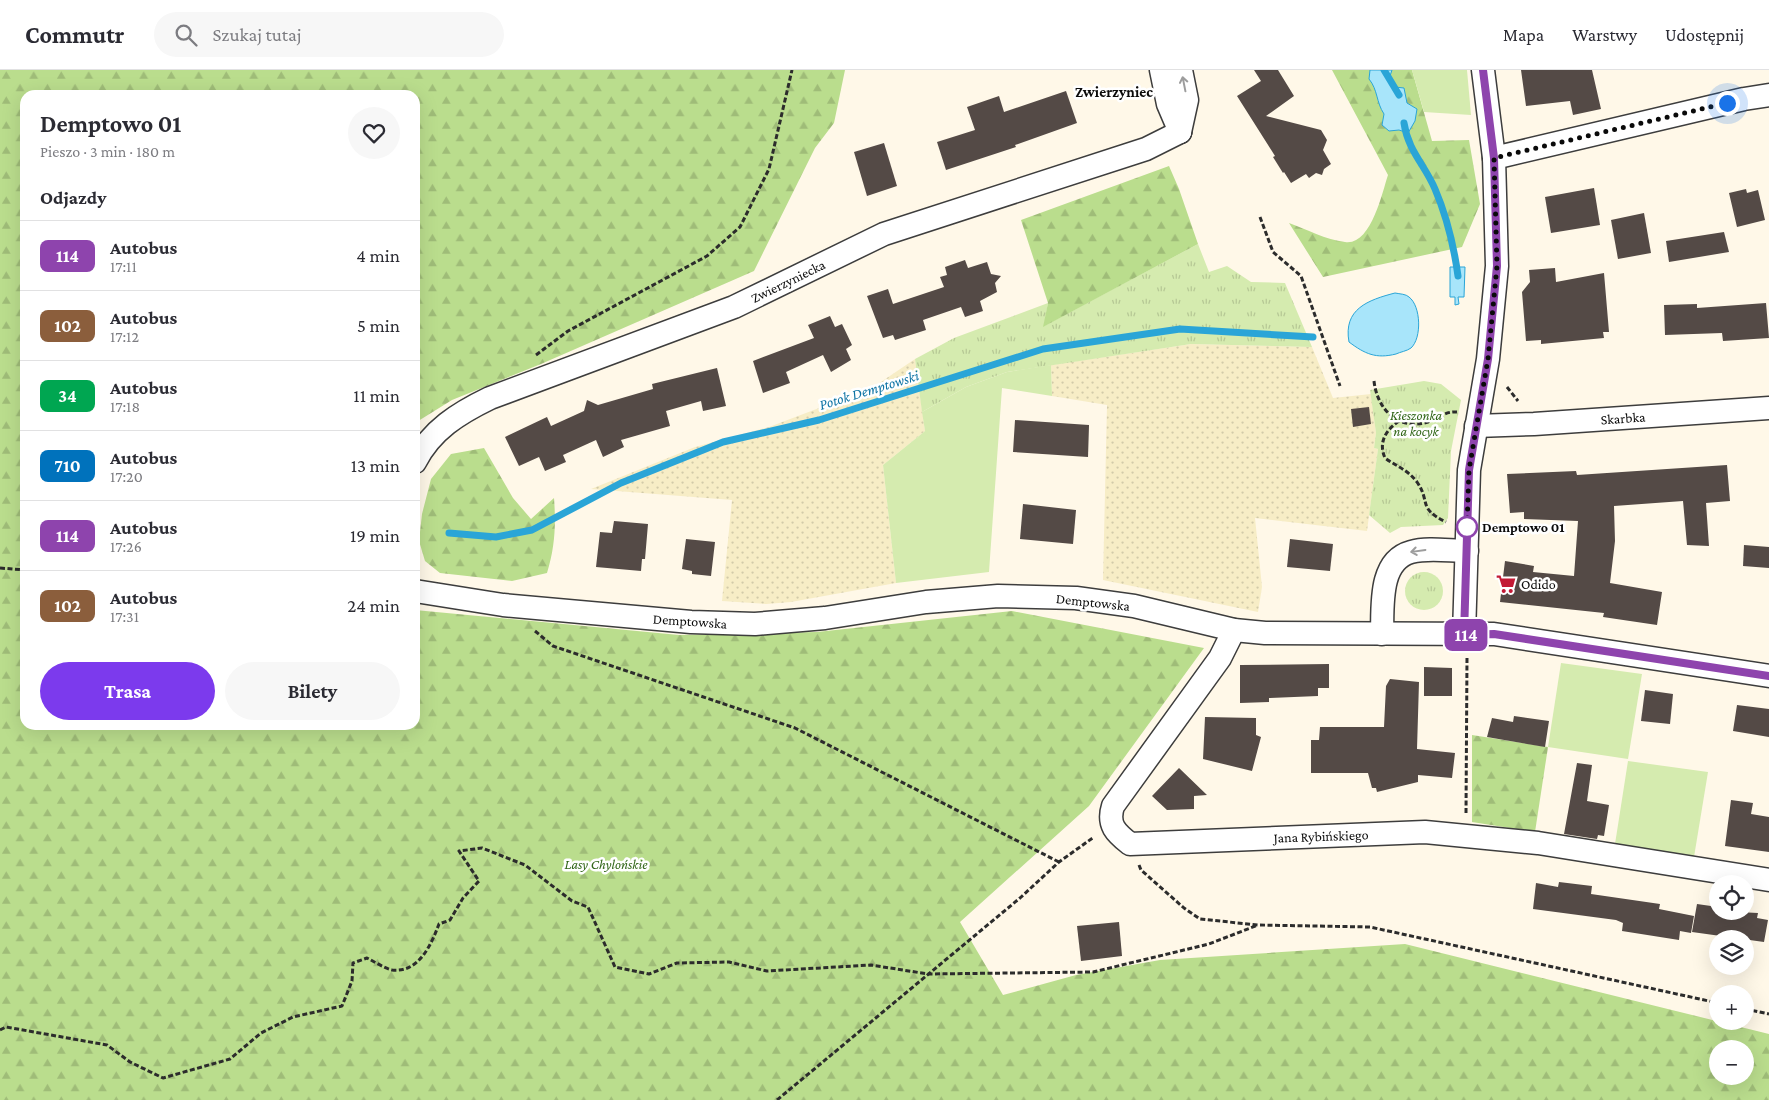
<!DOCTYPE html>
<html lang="pl">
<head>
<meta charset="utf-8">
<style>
  body { margin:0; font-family:"Crimson Pro",serif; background:#f7f7f7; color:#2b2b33; height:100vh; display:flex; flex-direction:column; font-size:19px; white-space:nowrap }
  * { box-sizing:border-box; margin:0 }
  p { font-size:16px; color:#7c7c81 }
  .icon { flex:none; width:28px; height:28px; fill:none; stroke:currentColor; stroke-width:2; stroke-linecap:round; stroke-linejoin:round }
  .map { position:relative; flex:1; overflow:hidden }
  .side { position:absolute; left:20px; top:20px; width:400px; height:640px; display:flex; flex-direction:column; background:#fff; border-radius:15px; box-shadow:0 5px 20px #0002 }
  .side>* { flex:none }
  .badge { padding:0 10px; border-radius:8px; font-size:18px; line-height:32px }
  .buttons { position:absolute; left:1709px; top:805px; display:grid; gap:10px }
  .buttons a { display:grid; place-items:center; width:45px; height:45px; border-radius:50%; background:#fff; box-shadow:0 5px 20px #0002; font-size:25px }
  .you { position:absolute; width:25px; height:25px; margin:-12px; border:4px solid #fff; border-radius:50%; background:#1a73e8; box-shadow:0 0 0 8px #1a73e833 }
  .map>.badge { position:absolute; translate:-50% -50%; box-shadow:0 0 0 2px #fff }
  h2 { padding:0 20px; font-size:19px; line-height:45px }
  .round { display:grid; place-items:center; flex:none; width:52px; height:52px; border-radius:26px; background:#f7f7f7 }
  .head { display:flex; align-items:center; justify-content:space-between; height:85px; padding:0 20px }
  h1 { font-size:24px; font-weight:700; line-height:38px }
  .action { display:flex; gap:10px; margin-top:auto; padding:10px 20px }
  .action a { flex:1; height:58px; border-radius:30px; background:#7c3aed; color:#fff; font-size:20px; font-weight:700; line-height:58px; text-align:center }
  .action a+a { background:#f7f7f7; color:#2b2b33 }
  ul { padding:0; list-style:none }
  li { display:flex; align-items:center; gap:15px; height:70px; padding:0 20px; border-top:1px solid #e1e1e2 }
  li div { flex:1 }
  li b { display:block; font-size:19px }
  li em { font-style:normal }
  li .badge { min-width:55px; font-weight:700; text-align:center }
  header { display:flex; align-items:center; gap:30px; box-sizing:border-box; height:70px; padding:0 25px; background:#fff; border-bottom:1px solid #e1e1e2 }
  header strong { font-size:24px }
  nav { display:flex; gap:28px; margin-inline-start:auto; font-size:18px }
  .search { width:350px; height:45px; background:#f7f7f7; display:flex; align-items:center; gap:12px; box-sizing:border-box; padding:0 18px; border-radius:28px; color:#7c7c81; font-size:19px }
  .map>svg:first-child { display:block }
  .farmland { fill:url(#farmland-dots) }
  .grass { fill:url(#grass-tufts) }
  .forest { fill:url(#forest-firs); fill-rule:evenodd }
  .garden { fill:#d5ebaf }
  .water { fill:#a8e5fa; stroke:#2aa5d7 }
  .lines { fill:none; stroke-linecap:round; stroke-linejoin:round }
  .stream { stroke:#2aa5d7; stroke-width:7 }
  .building { fill:#544a46 }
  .minor-casing { stroke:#3d3d3d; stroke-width:25 }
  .path { stroke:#2c2c2c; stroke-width:3; stroke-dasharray:5 2.5; stroke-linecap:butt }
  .minor { stroke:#fff; stroke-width:22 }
  .oneway { stroke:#9d9d9d }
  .line-casing { stroke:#fff; stroke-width:11 }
  .line { stroke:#8e44ad; stroke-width:8 }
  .walk { stroke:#0a0a0a; stroke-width:5; stroke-dasharray:0 9 }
  .stop-dot { fill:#fff; stroke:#8e44ad; stroke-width:2.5 }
  .labels { text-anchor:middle; stroke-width:5; stroke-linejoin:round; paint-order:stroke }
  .street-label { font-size:14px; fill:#0a0a0a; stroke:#fff }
  .park-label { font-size:14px; font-style:italic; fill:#306517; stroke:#fff }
  .stop-label { font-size:14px; font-weight:bold; fill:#0a0a0a; stroke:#fff; text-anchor:start }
  .poi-label { font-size:14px; fill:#0a0a0a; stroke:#fff; text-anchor:start }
  .neighbourhood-label { font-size:15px; font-weight:bold; fill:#0a0a0a; stroke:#fff }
  .water-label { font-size:15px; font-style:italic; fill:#0c72a3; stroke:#fff }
</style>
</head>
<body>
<header>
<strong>Commutr</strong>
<div class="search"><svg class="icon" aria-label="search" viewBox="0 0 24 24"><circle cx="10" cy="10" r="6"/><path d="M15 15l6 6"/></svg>Szukaj tutaj</div>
<nav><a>Mapa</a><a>Warstwy</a><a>Udostępnij</a></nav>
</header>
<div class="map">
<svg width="1769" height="1030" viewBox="0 0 1769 1030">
  <defs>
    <pattern id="farmland-dots" width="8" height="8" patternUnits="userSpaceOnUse" patternTransform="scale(1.25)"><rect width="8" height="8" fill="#f7edc6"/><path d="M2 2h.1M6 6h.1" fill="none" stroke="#d2caa9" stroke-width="1.8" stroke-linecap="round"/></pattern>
    <pattern id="grass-tufts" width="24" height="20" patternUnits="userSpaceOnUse" patternTransform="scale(1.25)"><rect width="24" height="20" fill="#d5ebaf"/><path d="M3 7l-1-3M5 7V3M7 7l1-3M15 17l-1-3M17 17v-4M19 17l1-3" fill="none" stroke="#b6c895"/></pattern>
    <pattern id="forest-firs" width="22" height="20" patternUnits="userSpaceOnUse" patternTransform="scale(1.25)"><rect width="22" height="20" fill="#badd8d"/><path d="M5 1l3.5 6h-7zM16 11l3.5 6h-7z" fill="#9fbc78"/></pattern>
  </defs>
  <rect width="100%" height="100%" fill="#fff8e8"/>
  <g class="farmland">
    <path d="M1191,274L1312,277L1333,328L1371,324L1376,363L1374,378L1378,379L1367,461L1255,448L1262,517L1258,542L1103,510L1107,335L1052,326L1051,295Z"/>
    <path d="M915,289L925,361L883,395L896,513L791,532L766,534L722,531L732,430L591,419L695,377L769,357L872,318Z"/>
  </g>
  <g class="grass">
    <path d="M1198,174L1209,202L1227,196L1251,212L1285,213L1312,277L1191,274L1007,302L966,317L922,342L915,289L954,268L1048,233L1044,256Z"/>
    <path d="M1424,311L1441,314L1461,330L1451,381L1448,448L1443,455L1401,457L1390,463L1369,445L1378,379L1374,378L1376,363L1370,320Z"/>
    <circle cx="1424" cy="521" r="19"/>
  </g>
  <g class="forest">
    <path d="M0,0H845L834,53L815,78L754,201L541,294L452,330L415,353V25H25V655H415V540L679,565L817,562L1012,541L1204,578L1089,736L960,852L1003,925L1076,905L1160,890L1405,874L1769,964V1030H0ZM1718,979H1745V1006H1718Z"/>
    <path d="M1332,0H1412L1432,71L1469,70L1480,134L1462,177L1323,207L1289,153C1306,159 1326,170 1345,172C1371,176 1382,123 1388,105Z"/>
    <path d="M1169,96L1179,119L1198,174L1043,257L1048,233L1021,150Z"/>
    <path d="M484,378L513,428L531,449L554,428C556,455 555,477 547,503L512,511L440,503L425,491L419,471L422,444L431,409L451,384Z"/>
    <path d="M1472,665L1548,677L1535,762L1472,752Z"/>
  </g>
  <g class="garden">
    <path d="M1412,0H1467L1471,45L1424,42Z"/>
    <path d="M1051,295L1052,326L1002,318L989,502L896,513L883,395L925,361L922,342L966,317L1007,302Z"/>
    <path d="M1561,593L1642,604L1628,689L1548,677Z"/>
    <path d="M1628,691L1708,702L1694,787L1615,774Z"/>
  </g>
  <g class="water">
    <path d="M1370,0H1392L1390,6L1395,17L1404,18L1407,33L1417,39L1415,51L1408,63L1399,60L1389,61L1382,55L1384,44C1376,32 1378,20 1369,9Z"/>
    <path d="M1450,197H1465L1464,227H1458L1459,234L1455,235V227H1450Z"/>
    <path d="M1395,223C1400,224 1406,224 1409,227C1421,236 1422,268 1411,278C1407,281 1400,282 1396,284C1376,289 1365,284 1349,272C1343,239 1368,230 1395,223Z"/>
  </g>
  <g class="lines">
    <g class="stream">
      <path d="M1384,0L1399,25"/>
      <path d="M1404,53C1408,81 1425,95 1435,119C1447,147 1454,177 1458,206"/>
      <path d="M449,463L496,467L532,460L621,413L723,372L819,350L1043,279L1180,259L1313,267"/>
    </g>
  </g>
  <g class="building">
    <path d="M1254,0H1278L1294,26L1266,46L1321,60L1327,70L1323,80L1331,94L1324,99L1322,105L1316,103L1309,108L1306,104L1291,113L1284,102L1283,103L1273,87L1275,86L1237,26L1261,11Z"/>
    <path d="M1521,0H1592L1601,39L1573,45L1570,31L1526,36Z"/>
    <path d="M1066,21L1077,53L1015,75L1016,77L946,100L937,72L975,60L967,37L999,26L1004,42Z"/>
    <path d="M884,73L897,116L867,126L854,82Z"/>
    <path d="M1594,118L1600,155L1551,163L1545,127Z"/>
    <path d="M1746,119L1747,123L1758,120L1765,150L1737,157L1729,123Z"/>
    <path d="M1644,143L1651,183L1618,189L1611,150Z"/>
    <path d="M1724,162L1729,182L1669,192L1666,171Z"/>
    <path d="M965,190L968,198L987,192L991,204L1001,206L995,213L997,222L980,231L983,241L965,247L961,237L923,250L926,260L895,270L893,265L883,268L867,226L888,219L893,234L944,217L940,207L947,205L945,197Z"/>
    <path d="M1555,198L1556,212L1604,203L1609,262H1603L1604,268L1541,274V270L1526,271L1522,222L1530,212L1529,200Z"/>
    <path d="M1766,233L1769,268L1723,271L1722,263L1665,265L1664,235L1697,234V238Z"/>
    <path d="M830,246L835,257L842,254L852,275L846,279L851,290L831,302L823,285L786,302L790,313L763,323L753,291L814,268L808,255Z"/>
    <path d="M717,298L726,336L703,341L701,331L666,341L670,356L621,370L624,377L603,387L596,370L563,385L566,392L545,401L539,387L519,396L505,367L547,347L551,356L584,341L587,330L598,335L653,319L652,314Z"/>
    <path d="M1369,337L1371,354L1353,357L1351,339Z"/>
    <path d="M1015,350L1089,355L1088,387L1013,382Z"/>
    <path d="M1727,395L1730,431L1706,433L1709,476L1687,475L1683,431L1614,436L1615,471L1610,513L1662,522L1657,555L1603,547L1604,543L1500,532L1505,491L1534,496L1533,502L1574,506L1578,451L1524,449V442L1510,443L1507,404L1576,401L1577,405Z"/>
    <path d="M1023,434L1076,440L1073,474L1020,469Z"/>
    <path d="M614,451L648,454L645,489H642L641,501L596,497L600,462L612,463Z"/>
    <path d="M686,469L715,472L711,506L692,504V501L682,499Z"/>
    <path d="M1290,469L1333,474L1330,501L1287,497Z"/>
    <path d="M1744,475L1769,477V498L1743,496Z"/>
    <path d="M1329,594V618H1318V626L1269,628V632L1240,633V595Z"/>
    <path d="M1424,597L1452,598V626H1424Z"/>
    <path d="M1390,609L1419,612L1417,679L1455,683L1452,708L1418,705V712L1377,722L1376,718H1372L1368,703H1311V670H1319L1320,657H1384L1386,616Z"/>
    <path d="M1645,620L1673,624L1670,654L1641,651Z"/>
    <path d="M1737,635L1769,639V667L1733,661Z"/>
    <path d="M1514,646L1549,651L1545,677L1487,667L1492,648L1513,652Z"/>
    <path d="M1205,647L1256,648V665L1261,667L1252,701L1203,689Z"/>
    <path d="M1577,693L1592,695L1587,731L1609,735L1604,766L1598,765L1597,769L1564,764Z"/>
    <path d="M1179,698L1207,725L1194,726V739L1167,740L1152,726Z"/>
    <path d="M1731,730L1753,733L1751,744L1769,747V782L1725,776Z"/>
    <path d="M1559,812L1592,816L1591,824L1660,834L1659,839L1694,846L1691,863L1680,861L1679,870L1622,861L1623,853L1616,850L1533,839L1536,813L1558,817Z"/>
    <path d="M1697,834L1718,837V841L1758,843L1757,848L1768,850L1764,872L1692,862Z"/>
    <path d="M1119,852L1122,886L1081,891L1077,856Z"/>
  </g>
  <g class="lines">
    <defs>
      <g id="minor">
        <path d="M1161,0L1168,34L1180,62"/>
        <path d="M1180,62L1187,30L1181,0"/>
        <path d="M1494,88L1744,29L1769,25"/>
        <path d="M1476,356L1534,354L1769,338"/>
        <path d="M415,392C431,360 459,343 490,328L734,237L884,164L1146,79L1180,62"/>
        <path d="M415,521L503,535L691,552L755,554L825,548L926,532L998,526L1076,528L1134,536L1234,560L1265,563L1494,564L1769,606"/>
        <path d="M1234,560L1220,588L1113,736C1107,755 1116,763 1130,774L1425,762L1538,773L1769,810"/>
        <path d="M1382,564C1383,538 1378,491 1411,482C1428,477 1449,481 1467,481"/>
        <path d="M1464,565L1469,400L1488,289L1497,196L1494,88L1483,0"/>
      </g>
    </defs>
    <use href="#minor" class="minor-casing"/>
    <g class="path">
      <path d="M1260,147L1273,182L1301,206L1340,316"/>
      <path d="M536,285L568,261L707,186L740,157L769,99L792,0"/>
      <path d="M1374,311C1377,339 1398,361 1428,352C1439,348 1445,341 1457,342"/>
      <path d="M1507,317L1518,331"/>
      <path d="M1399,351C1386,360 1378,372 1385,388C1396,396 1408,400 1417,412C1431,432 1417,438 1446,452"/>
      <path d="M0,498L25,500"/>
      <path d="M535,561L553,576L795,658L1059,792"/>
      <path d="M1466,743L1467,587"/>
      <path d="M1139,795L1141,800L1184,838L1200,849L1258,855L1370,857L1718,933"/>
      <path d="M1745,939L1769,944"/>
      <path d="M0,960L6,957L107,975L130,992L163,1008L230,989L261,963L293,947L342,936L352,911L353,893L367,888C375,892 384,898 392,900C419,903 431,875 439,854L450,850L463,828L479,811L459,781L482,778L525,795L572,831L588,837L615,897L649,904L677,893L729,892L767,901L871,895L928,904L1093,902L1209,874L1258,855"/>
      <path d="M777,1030L1020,828L1059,792L1094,767"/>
    </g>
    <use href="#minor" class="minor"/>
  </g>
  <defs><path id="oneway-shaft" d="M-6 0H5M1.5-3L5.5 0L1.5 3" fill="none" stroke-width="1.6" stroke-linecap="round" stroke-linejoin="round" transform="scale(1.25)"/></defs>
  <g class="oneway">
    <use href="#oneway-shaft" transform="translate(1184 14) rotate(-101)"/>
    <use href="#oneway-shaft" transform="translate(1418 481) rotate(172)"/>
  </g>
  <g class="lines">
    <defs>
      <path id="line" d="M1483,0L1494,88L1497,196L1488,289L1469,400L1464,565L1494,564L1769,606"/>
    </defs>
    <use href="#line" class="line-casing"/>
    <use href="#line" class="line"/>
    <path class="walk" d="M1467,457L1469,400L1488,289L1497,196L1494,88L1727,33"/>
  </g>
  <defs>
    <symbol id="supermarket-bare" viewBox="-9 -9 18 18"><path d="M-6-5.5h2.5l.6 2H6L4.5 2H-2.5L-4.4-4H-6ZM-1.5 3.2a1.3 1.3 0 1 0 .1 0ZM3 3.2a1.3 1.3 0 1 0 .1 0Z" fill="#c31a35" stroke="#fff" stroke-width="2.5" paint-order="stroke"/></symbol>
  </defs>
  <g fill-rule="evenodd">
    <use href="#supermarket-bare" x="1492" y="500" width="28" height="28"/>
  </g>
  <circle class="stop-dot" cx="1467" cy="457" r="10"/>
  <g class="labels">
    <g class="street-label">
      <text transform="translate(788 211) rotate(-26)" y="5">Zwierzyniecka</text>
      <text transform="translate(1623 348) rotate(-4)" y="5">Skarbka</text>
      <text transform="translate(1093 532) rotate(6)" y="5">Demptowska</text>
      <text transform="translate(690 551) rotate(4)" y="5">Demptowska</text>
      <text transform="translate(1321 766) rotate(-2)" y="5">Jana Rybińskiego</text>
    </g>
    <g class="park-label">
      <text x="1416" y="350">Kieszonka<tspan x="1416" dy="16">na kocyk</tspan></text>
      <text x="606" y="799">Lasy Chylońskie</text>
    </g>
    <g class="stop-label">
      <text x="1482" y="462">Demptowo 01</text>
    </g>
    <g class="poi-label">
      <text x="1521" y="519">Odido</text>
    </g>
    <g class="neighbourhood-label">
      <text x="1114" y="27">Zwierzyniec</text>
    </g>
    <g class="water-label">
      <text transform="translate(869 320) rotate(-17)" y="5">Potok Demptowski</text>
    </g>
  </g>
</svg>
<div class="buttons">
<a><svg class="icon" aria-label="locate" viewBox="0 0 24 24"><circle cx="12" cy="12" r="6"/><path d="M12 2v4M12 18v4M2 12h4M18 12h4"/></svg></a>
<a><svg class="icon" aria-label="layers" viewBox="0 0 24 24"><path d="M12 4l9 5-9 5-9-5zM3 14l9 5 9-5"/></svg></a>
<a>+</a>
<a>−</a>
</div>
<div class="you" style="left:1727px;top:33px"></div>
<b class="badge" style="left:1466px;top:565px;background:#8e44ad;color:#fff">114</b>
<section class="side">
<div class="head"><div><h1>Demptowo 01</h1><p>Pieszo · 3 min · 180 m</p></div><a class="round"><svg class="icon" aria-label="heart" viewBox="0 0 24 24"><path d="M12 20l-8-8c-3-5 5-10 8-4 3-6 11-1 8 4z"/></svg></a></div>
<h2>Odjazdy</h2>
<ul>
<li><span class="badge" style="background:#8e44ad;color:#fff">114</span><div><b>Autobus</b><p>17:11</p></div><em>4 min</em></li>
<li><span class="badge" style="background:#8b5e3c;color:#fff">102</span><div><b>Autobus</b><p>17:12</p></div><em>5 min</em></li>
<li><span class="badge" style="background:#00a651;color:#fff">34</span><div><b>Autobus</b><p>17:18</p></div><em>11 min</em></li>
<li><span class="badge" style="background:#0072bc;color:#fff">710</span><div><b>Autobus</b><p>17:20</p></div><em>13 min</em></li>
<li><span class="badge" style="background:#8e44ad;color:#fff">114</span><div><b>Autobus</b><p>17:26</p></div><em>19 min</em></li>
<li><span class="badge" style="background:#8b5e3c;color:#fff">102</span><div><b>Autobus</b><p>17:31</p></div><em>24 min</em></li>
</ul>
<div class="action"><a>Trasa</a><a>Bilety</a></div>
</section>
</div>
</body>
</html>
